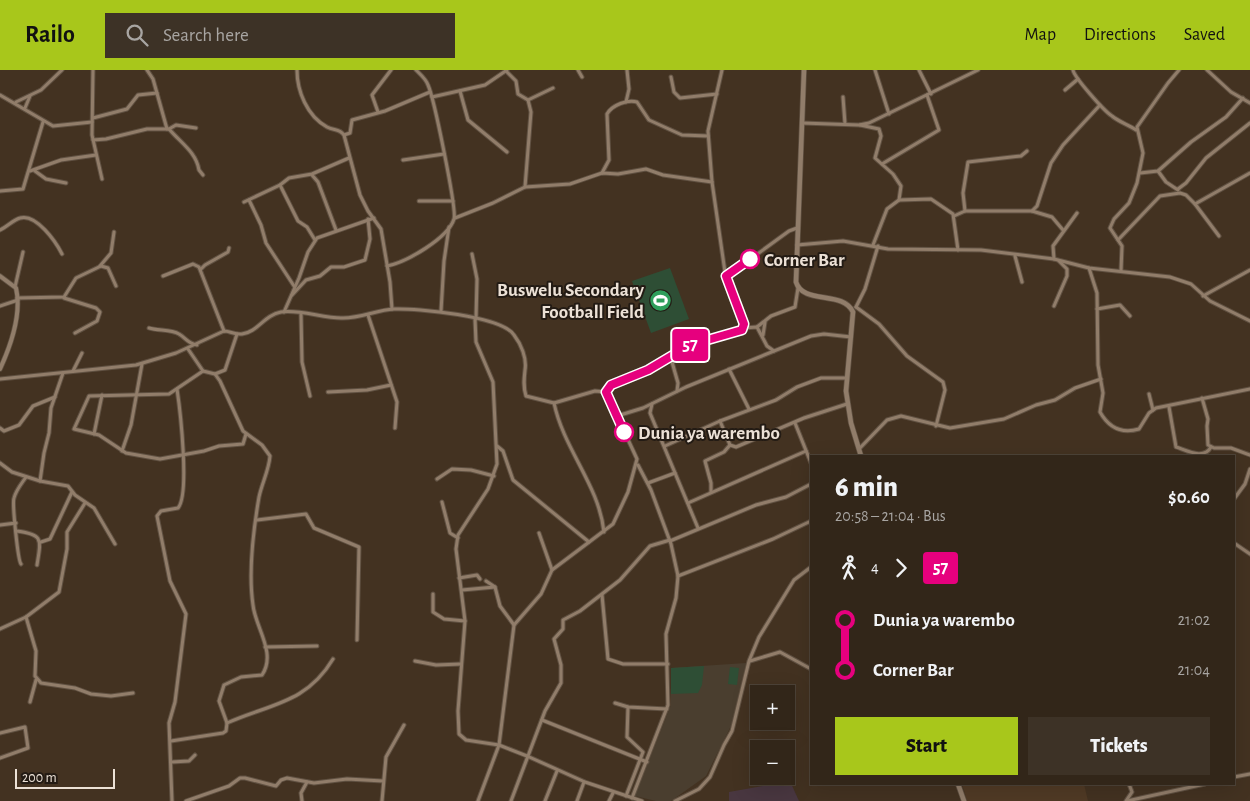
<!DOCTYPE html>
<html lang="en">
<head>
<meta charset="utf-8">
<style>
  body { margin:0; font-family:"Alegreya Sans",sans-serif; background:#3d3226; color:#f1f3f6; height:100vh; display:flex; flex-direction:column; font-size:19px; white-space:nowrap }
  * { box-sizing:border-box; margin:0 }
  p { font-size:16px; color:#a8a5a2 }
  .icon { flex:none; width:28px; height:28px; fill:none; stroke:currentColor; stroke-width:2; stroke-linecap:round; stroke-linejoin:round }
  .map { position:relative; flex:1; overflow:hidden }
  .sheet { position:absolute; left:810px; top:385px; width:425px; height:330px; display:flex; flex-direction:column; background:#322619; border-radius:0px; box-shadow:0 5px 20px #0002,0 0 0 1px #4d4338 }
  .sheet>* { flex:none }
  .badge { padding:0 10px; border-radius:4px; font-size:18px; line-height:32px }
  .fabs { position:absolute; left:750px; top:615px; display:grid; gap:10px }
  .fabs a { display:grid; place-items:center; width:45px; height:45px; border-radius:0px; background:#322619; box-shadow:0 5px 20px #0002,0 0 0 1px #4d4338; font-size:25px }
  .scale { position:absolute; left:15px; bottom:12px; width:100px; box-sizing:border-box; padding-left:5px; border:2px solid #ece1d6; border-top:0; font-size:14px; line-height:18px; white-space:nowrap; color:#ece1d6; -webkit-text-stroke:4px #231b14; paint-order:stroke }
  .map>.badge { position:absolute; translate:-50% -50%; box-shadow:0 0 0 2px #fff }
  .legs { display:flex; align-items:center; gap:8px; height:55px; padding:0 25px; font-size:16px }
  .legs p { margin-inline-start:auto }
  .overview { display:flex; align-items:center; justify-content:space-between; height:85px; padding:0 25px }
  h1 { font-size:28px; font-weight:800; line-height:38px }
  .action { display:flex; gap:10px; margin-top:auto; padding:10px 25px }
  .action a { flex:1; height:58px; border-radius:0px; background:#a8c71b; color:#111; font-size:20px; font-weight:800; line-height:58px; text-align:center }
  .action a+a { background:#3d3226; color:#f1f3f6 }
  ul { padding:0 25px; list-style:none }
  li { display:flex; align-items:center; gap:18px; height:50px; font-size:19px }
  li i { display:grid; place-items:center; width:8px; height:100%; margin:0 6px; background:currentColor }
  li i::after { content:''; width:12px; height:12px; margin:-6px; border:4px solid; border-radius:50%; background:#322619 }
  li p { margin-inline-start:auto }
  li:first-child i { background:linear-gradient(#0000 50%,currentColor 0) }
  li:last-child i { background:linear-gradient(currentColor 50%,#0000 0) }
  header { display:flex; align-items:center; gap:30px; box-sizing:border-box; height:70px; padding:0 25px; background:#a8c71b; color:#111 }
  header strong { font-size:24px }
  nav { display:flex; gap:28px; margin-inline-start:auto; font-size:18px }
  .search { width:350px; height:45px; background:#3d3226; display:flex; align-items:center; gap:12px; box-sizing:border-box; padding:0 18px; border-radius:0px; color:#a8a5a2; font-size:19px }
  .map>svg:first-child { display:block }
  .built { fill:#503a25 }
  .education { fill:#4a3e2f }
  .medical { fill:#493740 }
  .green { fill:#2e4e35 }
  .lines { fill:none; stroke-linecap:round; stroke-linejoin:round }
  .minor-casing { stroke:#605142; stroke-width:5 }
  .tertiary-casing { stroke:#605142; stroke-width:5.5 }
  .secondary-casing { stroke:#605142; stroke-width:6 }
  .minor { stroke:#917d6a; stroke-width:3 }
  .tertiary { stroke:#917d6a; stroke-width:4 }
  .secondary { stroke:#917d6a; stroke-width:4.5 }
  .line-1-casing { stroke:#fff; stroke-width:11 }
  .line-1 { stroke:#e6007e; stroke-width:8 }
  .stop-1-dot { fill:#fff; stroke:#e6007e; stroke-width:2.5 }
  .labels { text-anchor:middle; stroke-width:4; stroke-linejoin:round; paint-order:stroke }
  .stop-label { font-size:19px; font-weight:bold; fill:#ece1d6; stroke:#231b14; text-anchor:start }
  .poi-label { font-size:19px; font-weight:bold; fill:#ece1d6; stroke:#231b14; text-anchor:end }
</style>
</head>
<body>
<header>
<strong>Railo</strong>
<div class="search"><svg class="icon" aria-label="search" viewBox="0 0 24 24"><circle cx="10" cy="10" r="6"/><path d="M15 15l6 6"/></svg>Search here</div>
<nav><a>Map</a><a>Directions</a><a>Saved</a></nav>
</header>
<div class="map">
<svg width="1250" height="731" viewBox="0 0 1250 731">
  <rect width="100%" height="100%" fill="#433221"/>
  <path class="built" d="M962,714H1084L1088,731H967Z"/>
  <path class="education" d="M746,593L731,656L706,706L671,731H656L635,726L671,635V598Z"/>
  <path class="medical" d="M790,711L799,731H729V722Z"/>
  <g class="green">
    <path d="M670,198L689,249L651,263L632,211Z"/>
    <path d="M704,596L702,615L698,623L671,624V598Z"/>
    <path d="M730,597L739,598L737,615L728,614Z"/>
  </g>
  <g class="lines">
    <defs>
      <g id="minor">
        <path d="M93,0L92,65L102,109"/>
        <path d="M147,0L153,9L167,59"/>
        <path d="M297,0C297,21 307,46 327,57C334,61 339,58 344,65L360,125L368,141L381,159L390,212L392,239"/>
        <path d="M578,0L582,7"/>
        <path d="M875,0L889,44"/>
        <path d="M919,0L931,24"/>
        <path d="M1073,0C1074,7 1104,41 1112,46C1119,52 1129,55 1136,60"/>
        <path d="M1207,0L1231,22L1250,33"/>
        <path d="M506,1L516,11L518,24L528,30L531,42L525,117"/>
        <path d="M671,7L674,22L680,28L717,24"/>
        <path d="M1065,20L1078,9"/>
        <path d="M460,21L468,50L507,82"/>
        <path d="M0,25L53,56L92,52"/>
        <path d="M432,27L485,15L507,0"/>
        <path d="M843,27L845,54"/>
        <path d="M528,30L553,18"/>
        <path d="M16,32L41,20L62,0"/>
        <path d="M626,32L629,19L627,0"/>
        <path d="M25,38L30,26"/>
        <path d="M378,42L372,25L391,0"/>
        <path d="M93,48L127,39L138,25L157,23"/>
        <path d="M802,53L859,55L869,53L978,0"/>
        <path d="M860,55L879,59L881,66L875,88L893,104L901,116L899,130L887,139L873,175"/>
        <path d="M169,59C181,73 196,82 199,100L203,105"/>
        <path d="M344,65L350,63L352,50L385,41L430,22"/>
        <path d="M93,70L106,69L147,59H169L176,55L196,58"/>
        <path d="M1027,81L1021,86L968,92L963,123L965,141H1032L1052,147L1063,160"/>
        <path d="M403,90L444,84"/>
        <path d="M882,94L939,60L927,25"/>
        <path d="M30,101L61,90L96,85"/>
        <path d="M35,101L46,109L66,113"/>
        <path d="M1158,101L1166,112L1178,120"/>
        <path d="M602,103L609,90L607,44C612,35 628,29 637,32L649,50L682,65L708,66"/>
        <path d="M1140,103L1158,101L1191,72L1226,47L1243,28"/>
        <path d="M312,105L318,112L336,160"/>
        <path d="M280,115L298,151L307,157L315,170"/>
        <path d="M1178,119L1186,113L1206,88L1250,53"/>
        <path d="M0,121L23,119L43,52"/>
        <path d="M249,130L261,155L266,173L294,216"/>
        <path d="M899,130L931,129L953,144L958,180"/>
        <path d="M419,131H453"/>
        <path d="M244,132L280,115L289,108L312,104L349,88"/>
        <path d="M1195,134L1250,103"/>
        <path d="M1032,141L1037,136L1051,93L1063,75L1100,35"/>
        <path d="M954,146L965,141"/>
        <path d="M455,148L493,133L525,117L570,114L602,103L618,104L646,99L663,105L712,112"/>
        <path d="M0,160C7,157 13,150 20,148C36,143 56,172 62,184"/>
        <path d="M1118,170L1160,126L1180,123L1186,125L1195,134L1219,166"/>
        <path d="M797,175L843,171L888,179L981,180L1054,189L1089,198L1170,207L1191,214L1210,231L1250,251"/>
        <path d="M472,184L477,209L476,249"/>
        <path d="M1015,186L1022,212"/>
        <path d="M1054,189L1053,176L1077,143"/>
        <path d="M100,196L111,183L114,162"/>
        <path d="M387,196C407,192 448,168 454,149C457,140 434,28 428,15C426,9 420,4 416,0"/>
        <path d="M1089,198L1097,223L1098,295L1103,323L1100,342C1109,358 1122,364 1139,359L1149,343L1156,338L1250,319"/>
        <path d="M201,199L205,195L228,182L229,178"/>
        <path d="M1121,201L1122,176L1110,158L1114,149L1129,133L1137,113L1143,83L1137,57L1168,13L1179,0"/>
        <path d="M163,206L193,194L199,197L224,261"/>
        <path d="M726,207L789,161L797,158"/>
        <path d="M15,217L23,182"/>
        <path d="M292,225L306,210L320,206L331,197H344L365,190L370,169L368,149"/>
        <path d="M1203,226L1250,200"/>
        <path d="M17,228L64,227L76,208L101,196L108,198L116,216"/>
        <path d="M64,228L96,238L100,242L97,251L75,263"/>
        <path d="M0,236L18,230"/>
        <path d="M1054,236L1067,206V199L1059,191"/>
        <path d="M856,237L879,254L907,286L943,312L945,320L936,356"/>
        <path d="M856,237L865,219L878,176"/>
        <path d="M1097,239L1120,235L1130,246"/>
        <path d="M441,241L444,191L449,157"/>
        <path d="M284,242L299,208L308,182L317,168L374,148"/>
        <path d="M301,244L302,292L310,326"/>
        <path d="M368,245L397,332L395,358"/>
        <path d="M475,249L476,272L493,312L497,394L488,419L458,465L456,479L465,551L458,641L459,664L466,670L499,675L527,686L585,712L642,731"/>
        <path d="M757,257L771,246L795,237L798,218"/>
        <path d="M149,258C158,261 171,259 179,264C186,268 187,273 197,275"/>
        <path d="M744,258L757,257L767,276L774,281"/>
        <path d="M763,265L765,252"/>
        <path d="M188,279L203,301L215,304L220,311L243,361L262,375L270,386C269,400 262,413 259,427C253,462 248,501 253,535C255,557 277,583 262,605L241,607L224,615L219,631L227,653"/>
        <path d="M670,285L678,313L677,321"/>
        <path d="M729,299L749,339"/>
        <path d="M73,301L82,283"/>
        <path d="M203,301L169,324L89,326L74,359L99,365L126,383L160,389L204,381L219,376L243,374L246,364"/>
        <path d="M215,304L225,300L237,264"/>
        <path d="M0,309L136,295L176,283L224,261C230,261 235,265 242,264C258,262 264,245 281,242C298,239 323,248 341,248C359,249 376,240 394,239C416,238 502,246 514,265C521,274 527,288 525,300C524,309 523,317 526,326L554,333"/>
        <path d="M328,322L367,320L391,315"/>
        <path d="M1149,324L1153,340"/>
        <path d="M1202,328L1208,349L1207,356L1208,375L1214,378H1231L1250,385"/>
        <path d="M652,334L650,343L698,458"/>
        <path d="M1169,337L1176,377C1188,381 1204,390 1211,377"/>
        <path d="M617,346L643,338L686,317L811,266L824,264L851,267"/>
        <path d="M720,351L730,375L736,377L804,348L847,334"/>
        <path d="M795,353L811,393"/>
        <path d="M0,358L4,361L19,355L33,336L55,327"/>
        <path d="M94,364L102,325"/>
        <path d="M497,376L503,381L513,410L589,472"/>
        <path d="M665,376L720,351L776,330L797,317L821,308H846"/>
        <path d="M859,379L887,350L901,346L950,358L1004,349L1036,335L1055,330L1075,318L1101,309"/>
        <path d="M122,381L131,355L142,294"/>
        <path d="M0,393L12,402L40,411L68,416L75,425L94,438L115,474"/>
        <path d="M437,409L452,399L471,400L494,406"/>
        <path d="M40,411L44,383L49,363L51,338L63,303"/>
        <path d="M648,413L675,403"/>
        <path d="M711,422V413L705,391L724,382L730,375"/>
        <path d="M1234,429L1245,414L1250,399"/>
        <path d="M442,432L450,463L458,468"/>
        <path d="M688,433L806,381"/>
        <path d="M257,450L306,444L314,458L359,477L357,570"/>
        <path d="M0,455L16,453"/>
        <path d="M16,461C44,464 41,470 37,495"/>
        <path d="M604,462C599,415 564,380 554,333L595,321L606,322"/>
        <path d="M539,463L552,500"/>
        <path d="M670,471L756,435L786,427L811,414"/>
        <path d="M41,472L50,469L72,422"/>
        <path d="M1234,473L1250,484"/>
        <path d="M21,494C18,491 12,433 14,428C16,420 22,413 26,407"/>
        <path d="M678,506L773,469L811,451"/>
        <path d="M459,508L477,505L480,509"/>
        <path d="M486,511L495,517L500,536L514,555"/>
        <path d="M462,520L495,517"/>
        <path d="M433,524V542L444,549L465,551"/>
        <path d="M602,525L608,589L623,594H668"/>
        <path d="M26,547L36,581L35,606L41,613L75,618L91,624L111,626L133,623"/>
        <path d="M0,559L26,547L59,522L67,479V462L85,433"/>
        <path d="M265,577L317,576"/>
        <path d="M415,591L436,595L461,594"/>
        <path d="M750,591L780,582L811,599"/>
        <path d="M30,632L36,610"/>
        <path d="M615,633L628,637L667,639"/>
        <path d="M542,650L647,692"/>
        <path d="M0,663L25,657L28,678L0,688"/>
        <path d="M171,671L223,663L226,661L227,653C269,634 306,634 333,589"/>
        <path d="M172,692L189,691L195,685"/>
        <path d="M1234,707L1250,704"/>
        <path d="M626,726L643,682L627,667L628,637"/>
        <path d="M632,728L668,635L666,564L676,528L678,506L671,474L651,420L638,395"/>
        <path d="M172,731L169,653L175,632L186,544L170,511L157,446L161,441L178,438C190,424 180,339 177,319"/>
        <path d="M186,731L229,716L240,708H245L276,716L281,710L287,708L314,713L347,709L383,711"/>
        <path d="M302,731L301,723L307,712"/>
        <path d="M382,731L386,687L404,655"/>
        <path d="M478,731L499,675L514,555L541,524L552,500L613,454L628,422L637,389L606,322L611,315L648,299L689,275L744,258L726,209L712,112L708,61L722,0"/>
        <path d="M511,731L545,641L561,613V595L554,569L563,559V550L580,541L620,510L650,476L670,470"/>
        <path d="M545,731L557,701"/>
        <path d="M577,731L584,712"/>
        <path d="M609,731L613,723"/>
        <path d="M675,731L699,719L710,707L724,675L732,661L749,591L759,567L794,510L811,497"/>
        <path d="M1126,731L1132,722L1129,714"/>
        <path d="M1127,731L1205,714"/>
      </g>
      <path id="tertiary" d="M0,206L16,218C22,244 11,275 0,299"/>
      <g id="secondary">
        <path d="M804,0L796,212C803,235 843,220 853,242L846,321L851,353L861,386"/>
        <path d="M958,714L964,731"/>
      </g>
    </defs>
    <use href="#minor" class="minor-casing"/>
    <use href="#tertiary" class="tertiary-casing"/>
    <use href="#secondary" class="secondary-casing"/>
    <use href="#minor" class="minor"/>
    <use href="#tertiary" class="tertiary"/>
    <use href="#secondary" class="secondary"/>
  </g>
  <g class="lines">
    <defs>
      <path id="line-1" d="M624,362L606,322L611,315L648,300L690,275L742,260L744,254L726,206L750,189"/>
    </defs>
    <use href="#line-1" class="line-1-casing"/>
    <use href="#line-1" class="line-1"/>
  </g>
  <defs>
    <symbol id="stadium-disc" viewBox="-11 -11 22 22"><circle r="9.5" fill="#2e9e5b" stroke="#231b14"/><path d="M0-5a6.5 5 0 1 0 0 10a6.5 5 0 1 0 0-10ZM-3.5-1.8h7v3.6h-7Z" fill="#fff"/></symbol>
  </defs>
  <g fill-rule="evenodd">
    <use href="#stadium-disc" x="648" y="218" width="25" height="25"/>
  </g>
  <g class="stop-1-dot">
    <circle cx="750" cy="189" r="9"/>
    <circle cx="624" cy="362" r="9"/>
  </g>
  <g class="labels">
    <g class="stop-label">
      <text x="764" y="196">Corner Bar</text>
      <text x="638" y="369">Dunia ya warembo</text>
    </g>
    <g class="poi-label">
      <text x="644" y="226">Buswelu Secondary<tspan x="644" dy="22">Football Field</tspan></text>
    </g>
  </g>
</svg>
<div class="fabs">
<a>+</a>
<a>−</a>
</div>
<div class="scale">200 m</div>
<b class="badge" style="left:690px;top:275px;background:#e6007e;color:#fff">57</b>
<section class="sheet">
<div class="overview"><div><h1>6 min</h1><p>20:58 – 21:04 · Bus</p></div><b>$0.60</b></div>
<div class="legs"><svg class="icon" aria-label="walk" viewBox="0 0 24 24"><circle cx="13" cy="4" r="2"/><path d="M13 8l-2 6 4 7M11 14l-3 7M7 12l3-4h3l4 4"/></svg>4<svg class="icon" aria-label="forward" viewBox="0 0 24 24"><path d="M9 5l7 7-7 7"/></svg><b class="badge" style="background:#e6007e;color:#fff">57</b></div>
<ul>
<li><i style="color:#e6007e"></i><b>Dunia ya warembo</b><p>21:02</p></li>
<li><i style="color:#e6007e"></i><b>Corner Bar</b><p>21:04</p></li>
</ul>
<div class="action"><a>Start</a><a>Tickets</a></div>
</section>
</div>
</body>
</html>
